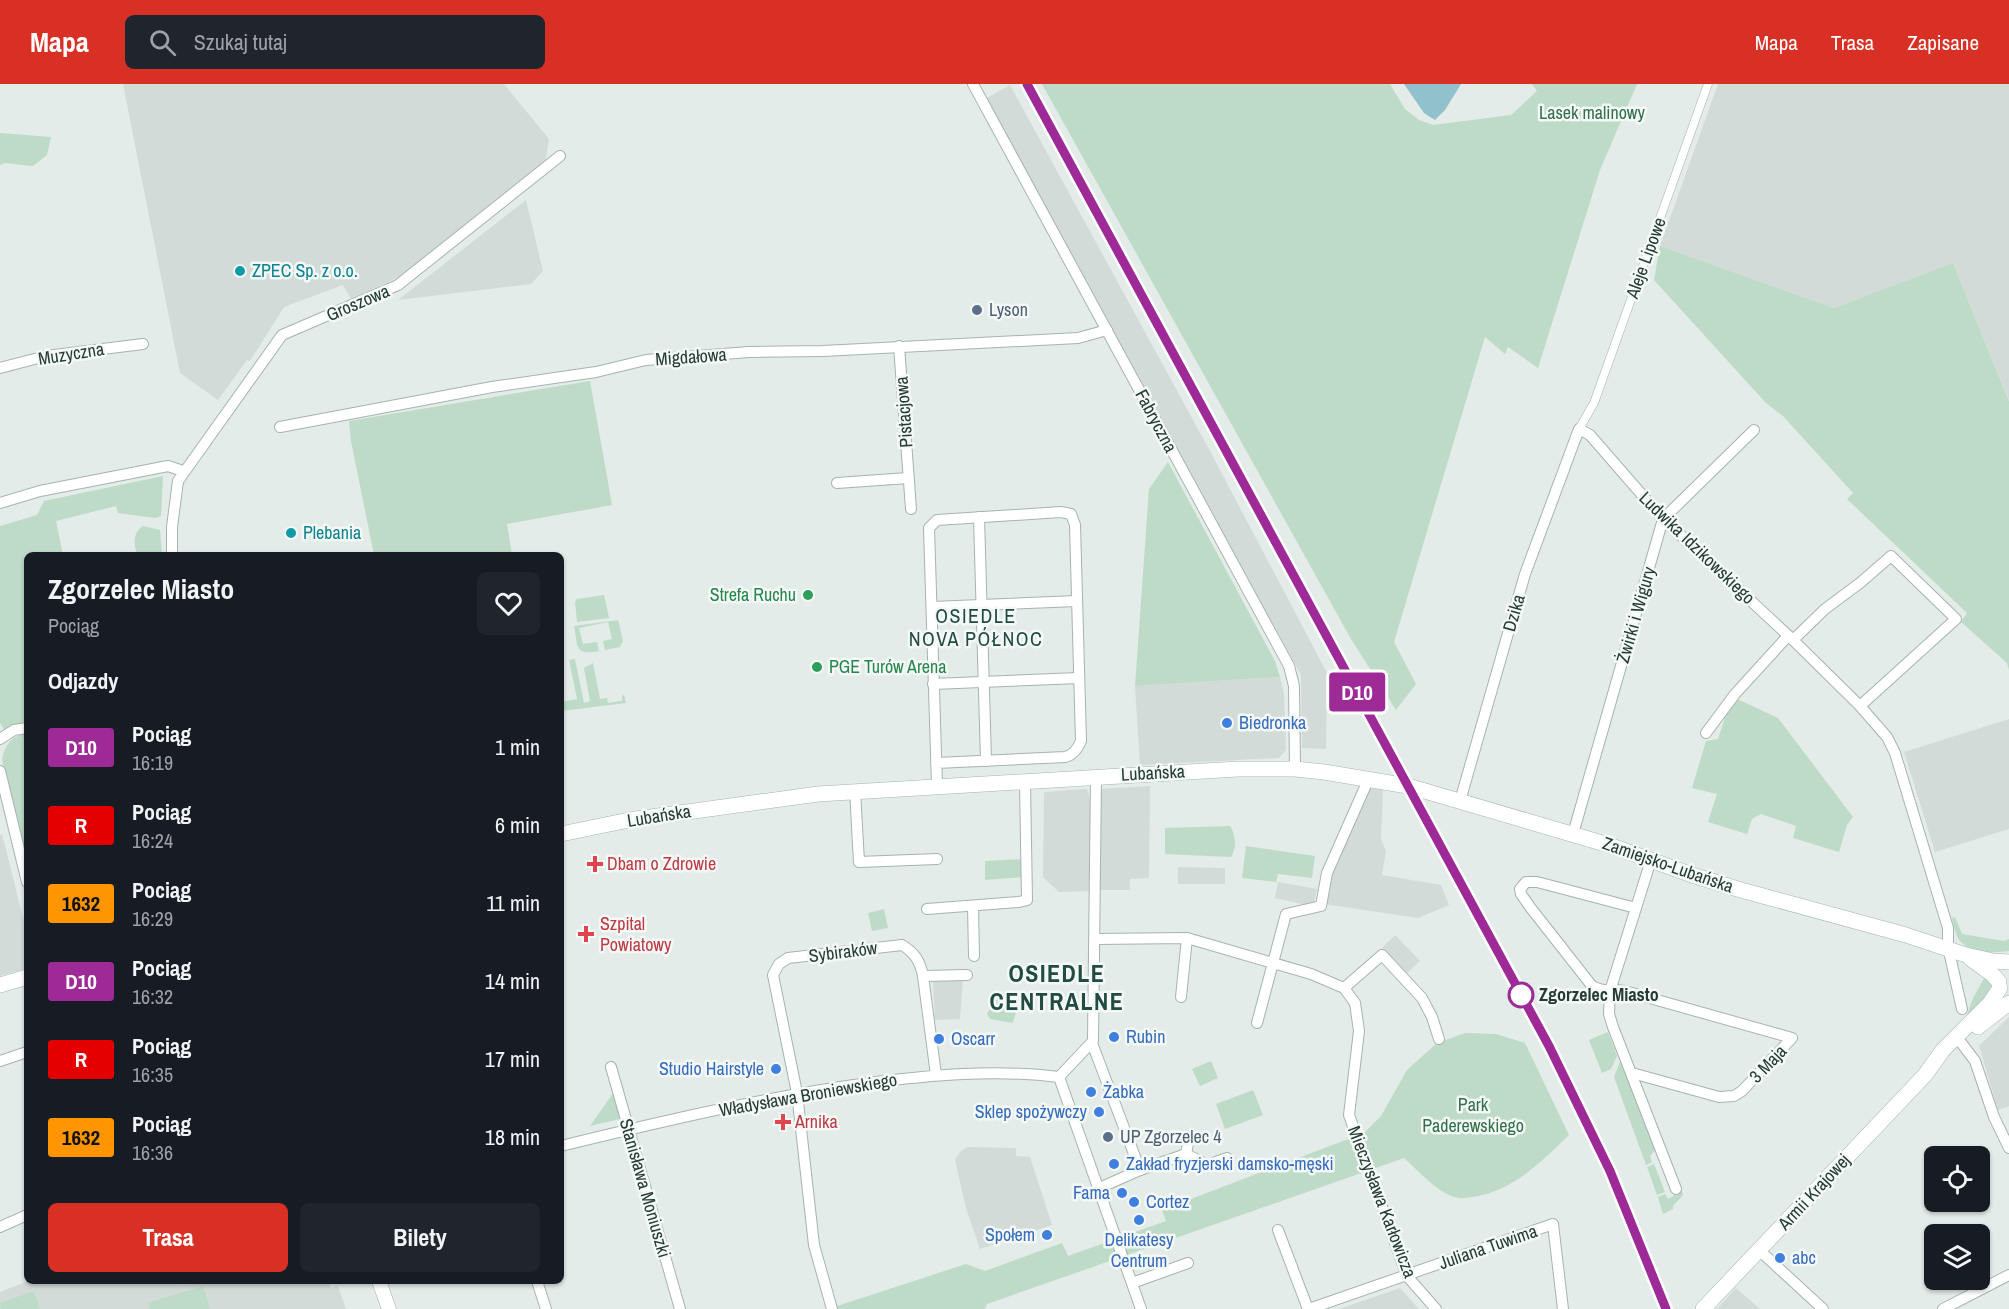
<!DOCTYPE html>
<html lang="pl">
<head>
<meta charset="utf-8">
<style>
  body { margin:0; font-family:"Archivo Narrow",sans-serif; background:#20242c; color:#f1f3f6; height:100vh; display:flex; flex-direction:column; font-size:22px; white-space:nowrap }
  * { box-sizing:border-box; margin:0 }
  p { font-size:20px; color:#9ea1a6 }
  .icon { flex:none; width:33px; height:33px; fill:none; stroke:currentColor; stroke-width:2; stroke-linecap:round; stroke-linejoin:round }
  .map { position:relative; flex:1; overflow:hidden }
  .details { position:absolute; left:24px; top:468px; width:540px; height:732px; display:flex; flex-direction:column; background:#171b24; border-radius:9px; box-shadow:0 2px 4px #0004 }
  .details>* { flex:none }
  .badge { padding:0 12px; border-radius:4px; font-size:21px; line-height:39px }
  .controls { position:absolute; left:1924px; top:1062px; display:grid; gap:12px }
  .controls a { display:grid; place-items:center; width:66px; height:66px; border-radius:9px; background:#171b24; box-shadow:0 2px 4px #0004; font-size:30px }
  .map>.badge { position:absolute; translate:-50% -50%; box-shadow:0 0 0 3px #fff }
  h2 { padding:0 24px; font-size:22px; line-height:54px }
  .round { display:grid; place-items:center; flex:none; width:63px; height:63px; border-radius:9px; background:#20242c }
  .headline { display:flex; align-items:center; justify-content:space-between; height:102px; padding:0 24px }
  h1 { font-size:28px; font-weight:800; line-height:45px }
  .cta { display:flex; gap:12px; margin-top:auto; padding:12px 24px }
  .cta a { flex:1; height:69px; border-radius:9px; background:#d93025; color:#fff; font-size:24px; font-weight:800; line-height:69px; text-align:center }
  .cta a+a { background:#20242c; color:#f1f3f6 }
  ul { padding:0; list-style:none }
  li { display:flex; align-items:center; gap:18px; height:78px; padding:0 24px }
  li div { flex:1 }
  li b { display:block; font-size:22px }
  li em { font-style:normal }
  li .badge { min-width:66px; font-weight:700; text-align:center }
  header { display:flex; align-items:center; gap:36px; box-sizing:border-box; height:84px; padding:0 30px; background:#d93025; color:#fff }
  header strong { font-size:28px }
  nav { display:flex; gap:33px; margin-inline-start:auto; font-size:21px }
  .search { width:420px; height:54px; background:#20242c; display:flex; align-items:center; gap:15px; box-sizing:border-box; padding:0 21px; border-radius:9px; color:#9ea1a6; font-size:22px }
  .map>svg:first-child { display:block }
  .built { fill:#d2dbd7 }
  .green { fill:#bedbc7 }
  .water { fill:#91c1cc }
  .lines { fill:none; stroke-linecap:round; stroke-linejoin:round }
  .pedestrian-casing { stroke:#a6b4af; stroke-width:9 }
  .minor-casing { stroke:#a6b4af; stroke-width:12 }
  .tertiary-casing { stroke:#a6b4af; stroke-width:15 }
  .secondary-casing { stroke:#a3b6b0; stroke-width:16 }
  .pedestrian { stroke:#fff; stroke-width:8 }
  .minor { stroke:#fff; stroke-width:10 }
  .tertiary { stroke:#fff; stroke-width:14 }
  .secondary { stroke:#fff; stroke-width:15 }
  .rail { stroke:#5f7771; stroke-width:2; stroke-dasharray:12 6; stroke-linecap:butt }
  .line-casing { stroke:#fff; stroke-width:14 }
  .line { stroke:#9e2a97; stroke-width:9 }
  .culture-dot { fill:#0f9aa8; stroke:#f4f8f6; stroke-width:2 }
  .service-dot { fill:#5c6f8a; stroke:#f4f8f6; stroke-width:2 }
  .leisure-dot { fill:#2e9e5b; stroke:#f4f8f6; stroke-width:2 }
  .shop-dot { fill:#3f7fe0; stroke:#f4f8f6; stroke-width:2 }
  .health-dot { fill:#e0444e; stroke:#f4f8f6; stroke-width:2 }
  .stop-dot { fill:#fff; stroke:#9e2a97; stroke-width:3 }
  .labels { text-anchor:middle; stroke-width:5; stroke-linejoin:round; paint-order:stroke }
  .park-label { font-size:18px; fill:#326f4b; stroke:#f4f8f6 }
  .street-label { font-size:18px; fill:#253c36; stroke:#f4f8f6 }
  .culture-label { font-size:18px; fill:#0d838f; stroke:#f4f8f6; text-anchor:start }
  .service-label { font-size:18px; fill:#4e5e75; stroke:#f4f8f6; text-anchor:start }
  .leisure-label { font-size:18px; fill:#27864d; stroke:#f4f8f6; text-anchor:end }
  .shop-label { font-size:18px; fill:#366cbe; stroke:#f4f8f6; text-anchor:start }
  .health-label { font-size:18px; fill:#be3a42; stroke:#f4f8f6; text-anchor:start }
  .stop-label { font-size:18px; font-weight:bold; fill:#253c36; stroke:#f4f8f6; text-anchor:start }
  .neighbourhood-label { font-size:20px; letter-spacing:1.5px; fill:#224c43; stroke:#f4f8f6 }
  .district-label { font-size:24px; font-weight:bold; letter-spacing:1.5px; fill:#224c43; stroke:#f4f8f6 }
</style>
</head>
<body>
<header>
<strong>Mapa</strong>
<div class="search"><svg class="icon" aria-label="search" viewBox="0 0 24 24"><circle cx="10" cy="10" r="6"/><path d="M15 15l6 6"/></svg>Szukaj tutaj</div>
<nav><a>Mapa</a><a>Trasa</a><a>Zapisane</a></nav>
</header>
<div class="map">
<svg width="2009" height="1225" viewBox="0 0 2009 1225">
  <rect width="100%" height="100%" fill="#e3ece8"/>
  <g class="built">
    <path d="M123,0H504L549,55L545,79L405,190L351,215L343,201L284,223L250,277L247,276L218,316L180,289Z"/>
    <path d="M1718,0H2009V316L1953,179L1834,224L1660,162Z"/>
    <path d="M1010,1L1210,367L1327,589L1326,665L1302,664L1301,591L985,15Z"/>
    <path d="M526,116L543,187L531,200L398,216Z"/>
    <path d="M1280,593L1284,610L1286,666L1279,674L1140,681L1135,602Z"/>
    <path d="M2009,635V745L1935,768L1904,668Z"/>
    <path d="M1150,702L1149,794L1130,795V806H1100L1101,705Z"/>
    <path d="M1369,704L1383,706L1381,755L1386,767L1382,791L1441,801L1449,821L1418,834L1324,820L1329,789Z"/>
    <path d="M1087,705L1090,716V807L1059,808L1043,793L1044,708Z"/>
    <path d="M2,750L27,850V884L0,892V751Z"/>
    <path d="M1178,783L1225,784V800H1178Z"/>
    <path d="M1278,798L1317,805L1314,819L1307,821L1275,814Z"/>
    <path d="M1395,851L1420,877L1407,889L1382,864Z"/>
    <path d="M963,895L960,935L935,936L933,896Z"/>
    <path d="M2009,933V1022L1998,1026L1979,962Z"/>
    <path d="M968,1063L1016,1064V1072L1030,1073L1052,1141L980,1165L966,1124L955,1076L961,1067Z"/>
    <path d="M28,1197H181L183,1201L197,1197H329L331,1204L338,1202L346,1225H0V1208Z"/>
    <path d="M1400,1204L1419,1225H1339Z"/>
    <path d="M1736,1204L1760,1225H1717Z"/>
  </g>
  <g class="green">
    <path d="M1042,0H1390L1405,25L1419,36L1433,41L1511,31L1537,7L1532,0H1637L1600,86L1538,284L1508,263L1505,270L1485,253L1394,558L1416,600L1396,626L1351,555Z"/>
    <path d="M0,49L51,53L47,71L33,82L5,79L0,81Z"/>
    <path d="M1660,162L1834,224L1953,179L2009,317V586L2007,579L1961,538L1967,529L1847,415L1853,409L1783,332L1766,319L1654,196Z"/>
    <path d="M590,297L612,421L507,440L512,471H374L351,357L349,337Z"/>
    <path d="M1168,378L1275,577L1280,593L1135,602L1149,405Z"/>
    <path d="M163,392L161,432L155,434L118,429L116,422L56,437L63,471H27V640L4,645L0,639V442L37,431L44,417Z"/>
    <path d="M143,442L160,446L162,471H137C134,459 132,450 143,442Z"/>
    <path d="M604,511L609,534L577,538L575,518L577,515Z"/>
    <path d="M618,536L623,557L620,563L605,566L603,557L612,555L608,538L579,544L583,560L597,558L599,567C574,572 578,562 574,542Z"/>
    <path d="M575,575L584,619L590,617L584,584L593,579L600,615L607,614L608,619L622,617V612L624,611L626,619L561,627V618L577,615L569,576Z"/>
    <path d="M1735,614L1778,634L1853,733L1847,741L1839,768L1793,754L1796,742L1761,730L1752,735L1747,750L1708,738L1717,710L1692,704L1706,657L1718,655L1729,621Z"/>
    <path d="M27,649V781L2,675C5,660 12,652 27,649Z"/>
    <path d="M1230,742C1236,752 1237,763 1231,773L1165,770V744Z"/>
    <path d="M1246,762L1315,772L1312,794L1278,790L1276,798L1242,794Z"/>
    <path d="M1024,775V793L985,796V777Z"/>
    <path d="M884,825L888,844L872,847L868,829Z"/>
    <path d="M1955,833L1962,850L2004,857L2009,855V867C1993,869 1973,870 1961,858C1955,852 1954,841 1952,834Z"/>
    <path d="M1987,889L1993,903L1992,908L1964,939L1973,914Z"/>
    <path d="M998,915L1010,919L1017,924L1013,939L990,935L987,930L993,919Z"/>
    <path d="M1608,948L1617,972L1611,985L1602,989L1589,956Z"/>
    <path d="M1465,949L1496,950L1525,959L1569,1051C1541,1078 1513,1107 1473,1113C1469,1113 1463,1115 1459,1114C1440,1112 1418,1086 1404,1074L987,1220L985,1225H828L966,1180L985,1187L1062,1159L1068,1172L1166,1137L1162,1126L1364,1049L1381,1032L1407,986L1437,959Z"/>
    <path d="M1621,975L1657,1064L1650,1072L1652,1078L1646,1081L1614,993Z"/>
    <path d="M1211,977L1218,994L1200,1002L1192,985Z"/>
    <path d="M1253,1006L1263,1031L1225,1045L1216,1020Z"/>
    <path d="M614,1008L620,1035L590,1042Z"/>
    <path d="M1654,1080L1665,1108L1657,1111L1647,1083Z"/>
    <path d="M1682,1107L1683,1111L1673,1122V1125L1663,1130L1658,1113L1665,1110L1668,1115Z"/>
    <path d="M203,1202L210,1225H150L148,1219Z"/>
    <path d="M34,1207L40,1225H1L0,1219Z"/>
  </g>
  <path class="water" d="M1404,0H1461L1445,26L1435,36L1424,29Z"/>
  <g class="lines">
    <defs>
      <path id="pedestrian" d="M1579,345L1594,319L1708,0"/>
      <g id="minor">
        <path d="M973,0L1289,582L1294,602L1295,685"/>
        <path d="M899,262L911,425"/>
        <path d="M0,284L46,272L143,260"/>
        <path d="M280,343L492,303L596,288L646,276L749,268L823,267L1078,254L1107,246"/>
        <path d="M837,399L908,394"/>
        <path d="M0,419L40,407L168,382L183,387"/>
        <path d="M979,433L986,677"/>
        <path d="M172,471V443L178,397L282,251L398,201L560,72"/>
        <path d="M932,523L1077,517"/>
        <path d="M1793,556L1825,525L1860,499L1891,472L1956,535L1860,622"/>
        <path d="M933,600L1079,594"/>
        <path d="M1706,649L1735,610L1788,552"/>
        <path d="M0,655L14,646L27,644"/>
        <path d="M936,679L1065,673C1074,671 1078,664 1081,657L1075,441L1071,430L1061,428L937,436L929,444L937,702"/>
        <path d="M0,687L27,798"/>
        <path d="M1096,693L1093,957L1059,993L1141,1225"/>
        <path d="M855,706L859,778L937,775"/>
        <path d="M1460,717L1525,490L1579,345L1590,351L1663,435L1793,556L1860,622L1887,653L1895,669L1948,844V863L1962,925"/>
        <path d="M1573,750L1663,435L1754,346"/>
        <path d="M1651,776L1610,907L1609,930L1613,943L1676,1105"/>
        <path d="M973,822L974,872"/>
        <path d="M927,825L1019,818L1027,816L1025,698"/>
        <path d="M1096,855L1187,854L1311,890L1344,904L1355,919L1359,947L1349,1031L1407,1192L1436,1225"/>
        <path d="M923,892L967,891"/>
        <path d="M1344,904L1382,871L1422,914L1432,933L1439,955"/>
        <path d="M1181,913L1187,854"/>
        <path d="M1257,939L1286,830L1321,822L1327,789L1369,694"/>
        <path d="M1956,952L1975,977L1994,1033L2009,1064"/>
        <path d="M1092,959L1140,1086"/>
        <path d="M0,977L27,968"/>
        <path d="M611,983L680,1225"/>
        <path d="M1632,989L1719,1013L1734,1012L1742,1007L1792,954L1625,907C1611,904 1605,909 1592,902L1530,823L1521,810L1520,805L1526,798H1537L1636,824"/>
        <path d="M561,1062C663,1037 765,1013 868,999C931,991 995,985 1059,993"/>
        <path d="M1186,1070L1208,1081L1227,1074"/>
        <path d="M1097,1105L1140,1086L1186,1070L1189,1054"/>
        <path d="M0,1143L27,1131"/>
        <path d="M1278,1146L1308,1225"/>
        <path d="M1759,1166L1823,1225"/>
        <path d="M537,1197L546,1225"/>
        <path d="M1132,1199L1188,1179"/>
        <path d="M832,1225L814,1161L797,1009L773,891L779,880L788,874L902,861C915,869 920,877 923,892L936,991"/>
        <path d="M1309,1225L1553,1140L1563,1225"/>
        <path d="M1943,1225L2009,1191"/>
      </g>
      <path id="tertiary" d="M379,1197L389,1225"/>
      <g id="secondary">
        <path d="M561,750L629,736L818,710L1238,685H1295L1324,688L1408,702L1612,762L1692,791L1741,806L1906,851L1966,871L1993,877L2009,878"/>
        <path d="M1971,875L1993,891L1999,898"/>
        <path d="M0,901L27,893"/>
        <path d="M1978,943L2009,919"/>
        <path d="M1703,1225L1925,991L1943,966L1990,919L2000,904"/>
      </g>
    </defs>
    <use href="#pedestrian" class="pedestrian-casing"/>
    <use href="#minor" class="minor-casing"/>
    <use href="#tertiary" class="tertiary-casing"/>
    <use href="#secondary" class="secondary-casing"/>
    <use href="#pedestrian" class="pedestrian"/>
    <use href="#minor" class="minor"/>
    <use href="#tertiary" class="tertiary"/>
    <use href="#secondary" class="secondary"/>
    <path class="rail" d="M1027,0L1549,962C1593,1047 1633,1134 1666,1225"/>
  </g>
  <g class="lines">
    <defs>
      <path id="line" d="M1027,0L1549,962L1610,1087L1666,1225"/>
    </defs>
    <use href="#line" class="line-casing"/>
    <use href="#line" class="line"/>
  </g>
  <g class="culture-dot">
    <circle cx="240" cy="187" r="6"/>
    <circle cx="291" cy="449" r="6"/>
  </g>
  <g class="service-dot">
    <circle cx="977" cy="226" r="6"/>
    <circle cx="1108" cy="1053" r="6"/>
  </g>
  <g class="leisure-dot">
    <circle cx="808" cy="511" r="6"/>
    <circle cx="817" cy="583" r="6"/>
  </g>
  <g class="shop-dot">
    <circle cx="1227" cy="639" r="6"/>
    <circle cx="1114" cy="953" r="6"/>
    <circle cx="939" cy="955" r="6"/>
    <circle cx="776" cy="985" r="6"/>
    <circle cx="1091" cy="1008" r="6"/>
    <circle cx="1099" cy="1028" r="6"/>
    <circle cx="1114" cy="1080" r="6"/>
    <circle cx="1122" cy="1109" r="6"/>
    <circle cx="1134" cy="1118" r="6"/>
    <circle cx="1139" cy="1136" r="6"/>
    <circle cx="1047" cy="1151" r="6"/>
    <circle cx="1780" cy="1174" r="6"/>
  </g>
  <g class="health-dot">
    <path d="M592 771h6v6h6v6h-6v6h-6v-6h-6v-6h6z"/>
    <path d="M583 841h6v6h6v6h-6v6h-6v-6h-6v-6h6z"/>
    <path d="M780 1029h6v6h6v6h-6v6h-6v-6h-6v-6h6z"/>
  </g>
  <circle class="stop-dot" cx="1521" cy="911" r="12"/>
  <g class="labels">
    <g class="park-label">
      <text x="1592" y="35">Lasek malinowy</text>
      <text x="1473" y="1027">Park<tspan x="1473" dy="21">Paderewskiego</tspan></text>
    </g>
    <g class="street-label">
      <text transform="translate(1646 174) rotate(-70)" y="6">Aleje Lipowe</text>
      <text transform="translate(358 219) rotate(-23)" y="6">Groszowa</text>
      <text transform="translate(71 270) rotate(-9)" y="6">Muzyczna</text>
      <text transform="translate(691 273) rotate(-4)" y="6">Migdałowa</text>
      <text transform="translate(904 328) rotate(-94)" y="6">Pistacjowa</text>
      <text transform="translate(1156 337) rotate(62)" y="6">Fabryczna</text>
      <text transform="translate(1697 464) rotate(44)" y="6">Ludwika Idzikowskiego</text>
      <text transform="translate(1514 529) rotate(-74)" y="6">Dzika</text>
      <text transform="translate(1636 531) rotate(-74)" y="6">Żwirki i Wigury</text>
      <text transform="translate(1153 689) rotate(-3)" y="6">Lubańska</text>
      <text transform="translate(659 732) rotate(-9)" y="6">Lubańska</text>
      <text transform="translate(1668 781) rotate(19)" y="6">Zamiejsko-Lubańska</text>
      <text transform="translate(843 868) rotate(-7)" y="6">Sybiraków</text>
      <text transform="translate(1768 980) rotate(-46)" y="6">3 Maja</text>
      <text transform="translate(808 1011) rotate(-10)" y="6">Władysława Broniewskiego</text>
      <text transform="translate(645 1104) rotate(74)" y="6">Stanisława Moniuszki</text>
      <text transform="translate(1814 1108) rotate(-47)" y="6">Armii Krajowej</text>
      <text transform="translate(1382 1118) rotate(69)" y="6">Mieczysława Karłowicza</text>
      <text transform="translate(1488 1163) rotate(-19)" y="6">Juliana Tuwima</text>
    </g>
    <g class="culture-label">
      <text x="252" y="193">ZPEC Sp. z o.o.</text>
      <text x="303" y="455">Plebania</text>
    </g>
    <g class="service-label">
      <text x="989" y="232">Lyson</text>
      <text x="1120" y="1059">UP Zgorzelec 4</text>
    </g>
    <g class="leisure-label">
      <text x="796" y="517">Strefa Ruchu</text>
      <text x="829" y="589" text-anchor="start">PGE Turów Arena</text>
    </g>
    <g class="shop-label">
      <text x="1239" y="645">Biedronka</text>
      <text x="1126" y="959">Rubin</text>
      <text x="951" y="961">Oscarr</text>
      <text x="764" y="991" text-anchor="end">Studio Hairstyle</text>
      <text x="1103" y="1014">Żabka</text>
      <text x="1087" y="1034" text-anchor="end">Sklep spożywczy</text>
      <text x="1126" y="1086">Zakład fryzjerski damsko-męski</text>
      <text x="1110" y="1115" text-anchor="end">Fama</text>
      <text x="1146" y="1124">Cortez</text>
      <text x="1035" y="1157" text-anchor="end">Społem</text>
      <text x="1139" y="1162" text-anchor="middle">Delikatesy<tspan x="1139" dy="21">Centrum</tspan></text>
      <text x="1792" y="1180">abc</text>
    </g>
    <g class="health-label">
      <text x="607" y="786">Dbam o Zdrowie</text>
      <text x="600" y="846">Szpital<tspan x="600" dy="21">Powiatowy</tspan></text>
      <text x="795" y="1044">Arnika</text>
    </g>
    <g class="stop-label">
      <text x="1539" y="917">Zgorzelec Miasto</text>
    </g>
    <g class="neighbourhood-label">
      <text x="976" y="539">OSIEDLE<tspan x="976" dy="23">NOVA PÓŁNOC</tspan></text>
    </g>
    <g class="district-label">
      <text x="1057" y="898">OSIEDLE<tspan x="1057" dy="28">CENTRALNE</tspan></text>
    </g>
  </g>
</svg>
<div class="controls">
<a><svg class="icon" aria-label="locate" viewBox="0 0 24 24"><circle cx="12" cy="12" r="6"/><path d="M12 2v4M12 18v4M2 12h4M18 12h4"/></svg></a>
<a><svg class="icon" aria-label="layers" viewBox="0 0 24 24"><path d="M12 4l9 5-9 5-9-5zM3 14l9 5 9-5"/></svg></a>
</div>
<b class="badge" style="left:1357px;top:608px;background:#9e2a97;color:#fff">D10</b>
<section class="details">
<div class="headline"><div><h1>Zgorzelec Miasto</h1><p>Pociąg</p></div><a class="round"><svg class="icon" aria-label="heart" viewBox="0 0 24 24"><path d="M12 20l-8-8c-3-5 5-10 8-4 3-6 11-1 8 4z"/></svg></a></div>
<h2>Odjazdy</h2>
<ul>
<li><span class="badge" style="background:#9e2a97;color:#fff">D10</span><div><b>Pociąg</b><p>16:19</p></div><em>1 min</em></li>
<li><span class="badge" style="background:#e50000;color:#fff">R</span><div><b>Pociąg</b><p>16:24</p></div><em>6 min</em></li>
<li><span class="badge" style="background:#ff9500;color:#111">1632</span><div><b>Pociąg</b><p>16:29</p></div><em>11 min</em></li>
<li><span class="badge" style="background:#9e2a97;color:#fff">D10</span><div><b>Pociąg</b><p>16:32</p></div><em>14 min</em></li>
<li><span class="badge" style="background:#e50000;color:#fff">R</span><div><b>Pociąg</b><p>16:35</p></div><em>17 min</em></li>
<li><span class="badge" style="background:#ff9500;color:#111">1632</span><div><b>Pociąg</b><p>16:36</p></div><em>18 min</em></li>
</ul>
<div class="cta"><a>Trasa</a><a>Bilety</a></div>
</section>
</div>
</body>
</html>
